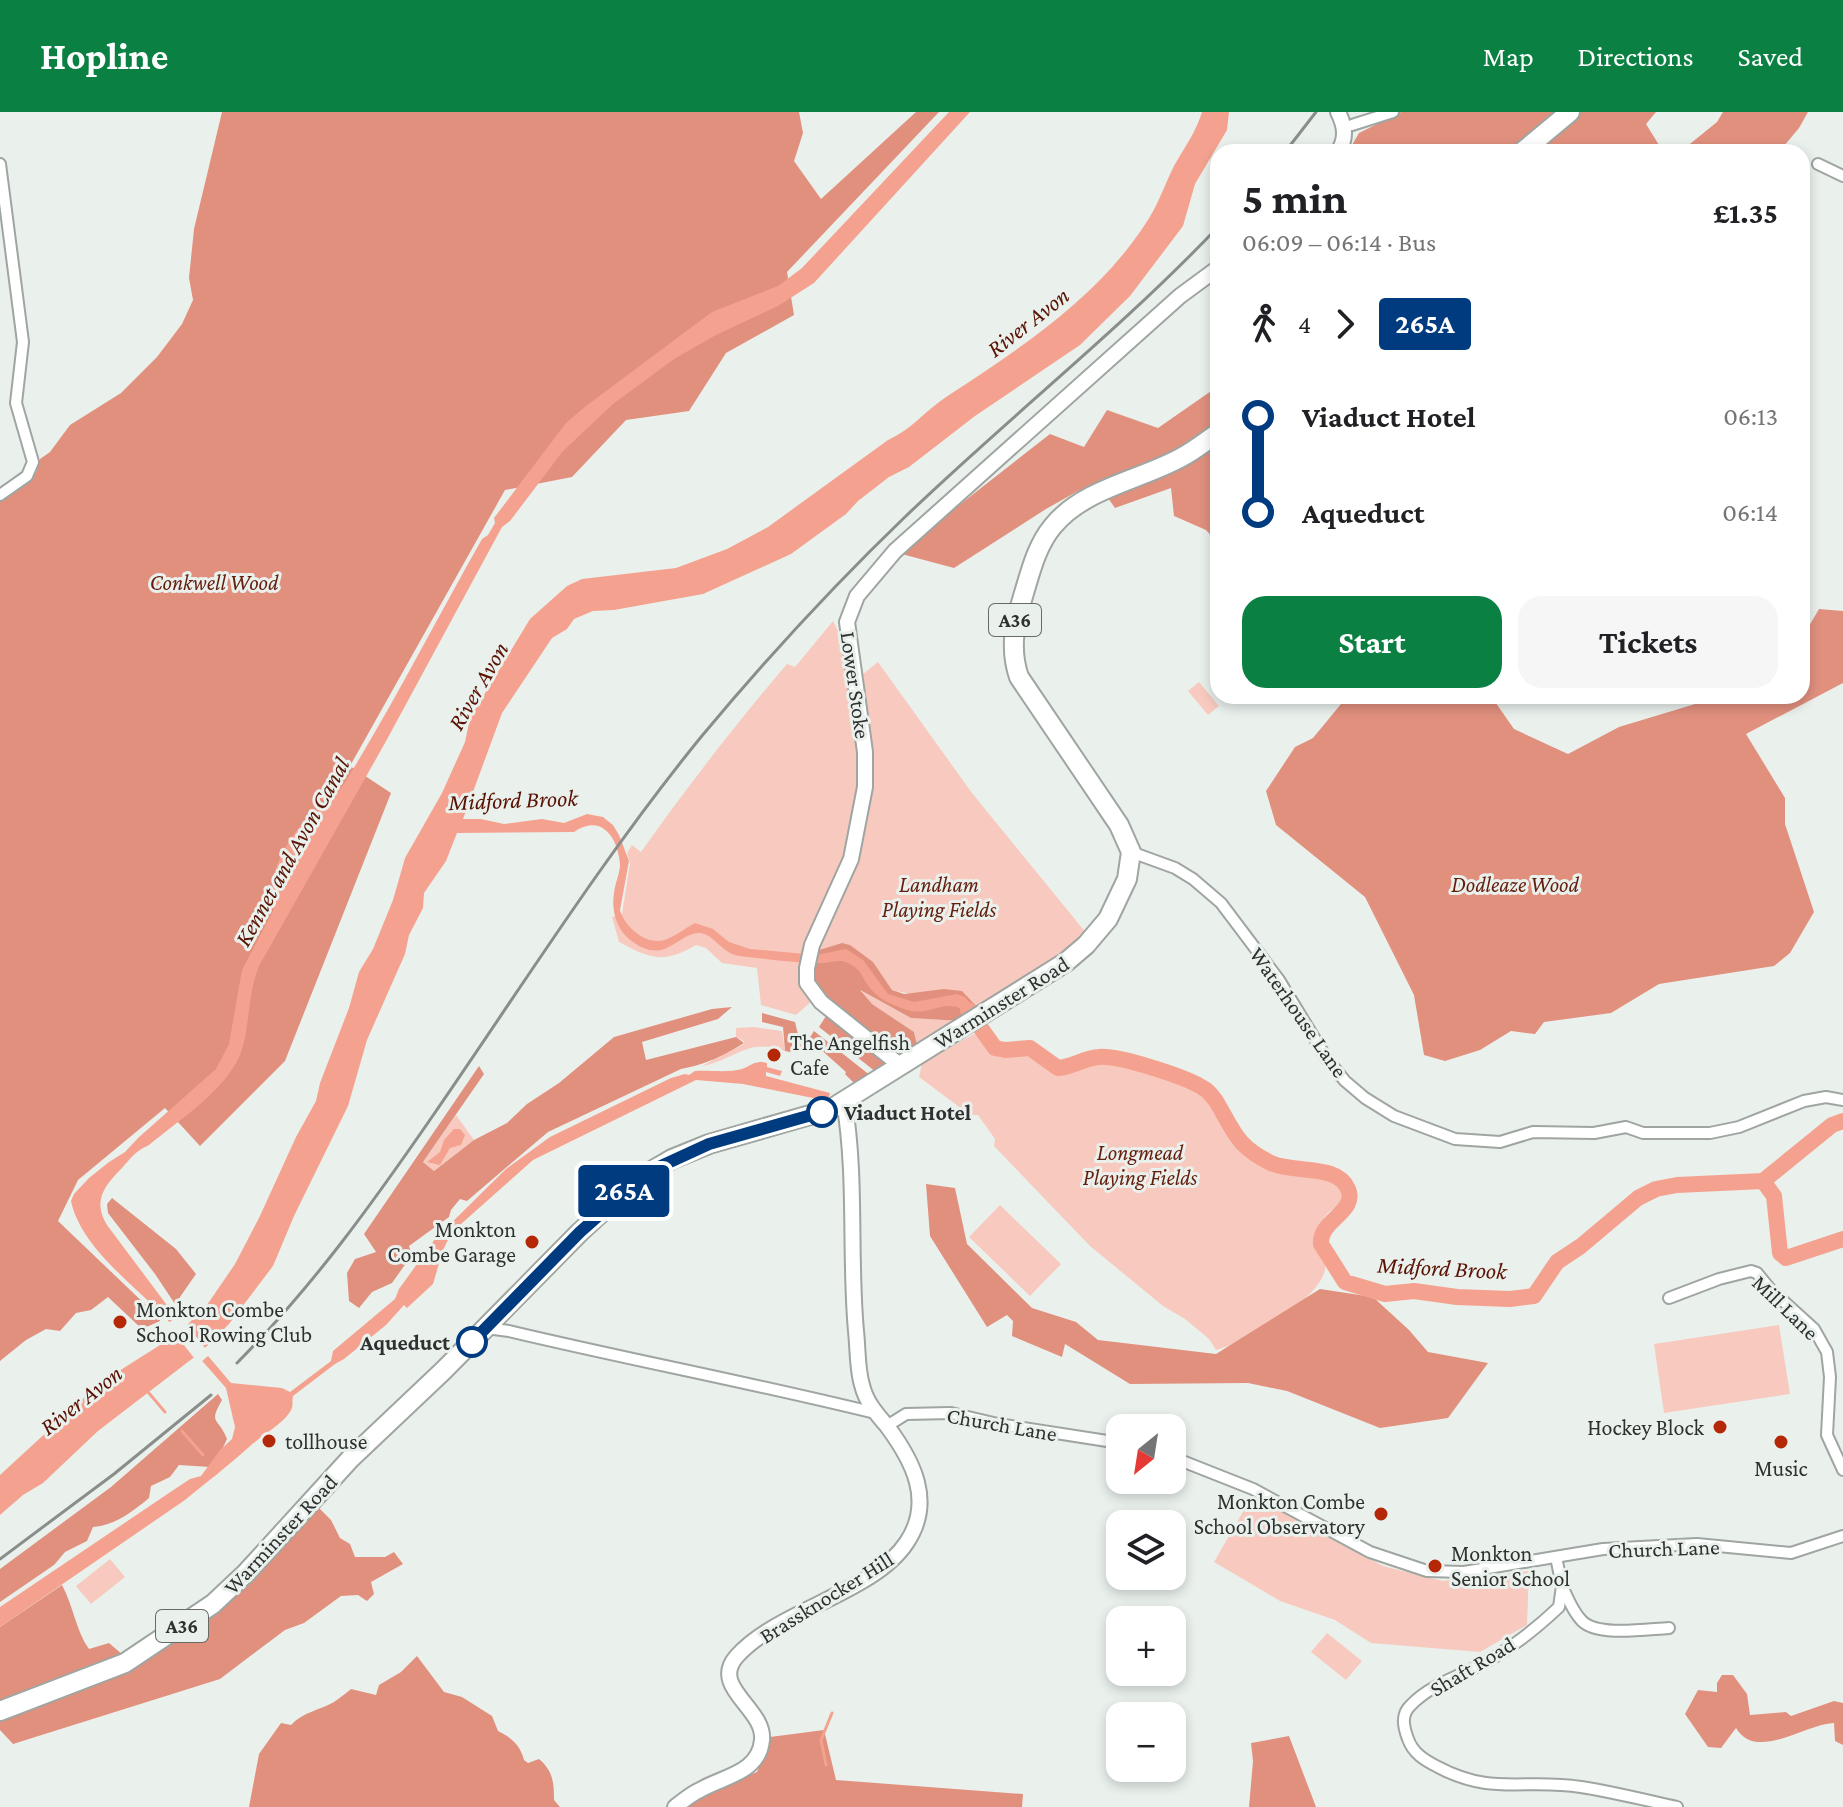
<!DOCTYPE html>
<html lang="en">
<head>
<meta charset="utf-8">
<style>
  body { margin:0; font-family:"Crimson Pro",serif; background:#f6f6f6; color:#202124; height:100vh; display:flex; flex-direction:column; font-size:30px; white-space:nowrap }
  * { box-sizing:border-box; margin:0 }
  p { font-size:26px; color:#757577 }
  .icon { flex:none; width:44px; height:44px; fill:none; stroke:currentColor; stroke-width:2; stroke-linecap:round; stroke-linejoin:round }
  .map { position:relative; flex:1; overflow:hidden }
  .side { position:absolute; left:1210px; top:32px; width:600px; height:560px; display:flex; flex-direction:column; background:#fff; border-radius:24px; box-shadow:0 4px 12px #0003 }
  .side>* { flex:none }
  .badge { padding:0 16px; border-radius:6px; font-size:28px; line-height:52px }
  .needle { width:52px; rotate:210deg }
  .fabs { position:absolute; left:1106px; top:1302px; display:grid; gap:16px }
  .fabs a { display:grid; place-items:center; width:80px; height:80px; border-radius:16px; background:#fff; box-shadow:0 4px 12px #0003; font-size:40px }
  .map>.badge { position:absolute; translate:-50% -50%; box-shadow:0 0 0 4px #fff }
  .legs { display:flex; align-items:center; gap:12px; height:88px; padding:0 32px; font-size:26px }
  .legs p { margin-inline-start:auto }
  .summary { display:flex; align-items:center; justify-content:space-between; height:136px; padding:0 32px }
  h1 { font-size:44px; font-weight:700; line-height:60px }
  .cta { display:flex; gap:16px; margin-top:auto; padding:16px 32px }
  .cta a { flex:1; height:92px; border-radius:24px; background:#0b8043; color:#fff; font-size:32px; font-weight:700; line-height:92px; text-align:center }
  .cta a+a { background:#f6f6f6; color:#202124 }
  ul { padding:0 32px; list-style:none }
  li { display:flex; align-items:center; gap:28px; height:96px; font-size:30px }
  li i { display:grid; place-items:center; width:12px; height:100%; margin:0 10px; background:currentColor }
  li i::after { content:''; width:20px; height:20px; margin:-10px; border:6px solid; border-radius:50%; background:#fff }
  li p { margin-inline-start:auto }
  li:first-child i { background:linear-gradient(#0000 50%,currentColor 0) }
  li:last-child i { background:linear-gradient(currentColor 50%,#0000 0) }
  header { display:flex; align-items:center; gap:48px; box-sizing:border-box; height:112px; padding:0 40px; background:#0b8043; color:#fff }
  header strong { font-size:38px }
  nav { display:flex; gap:44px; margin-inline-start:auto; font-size:28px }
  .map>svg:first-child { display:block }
  .green { fill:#f8cabf }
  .forest { fill:#e1907e }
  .water { fill:#f4a28f }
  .pier { fill:#eaf1ed }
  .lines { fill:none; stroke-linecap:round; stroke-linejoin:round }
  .stream { stroke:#f4a28f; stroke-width:3 }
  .river { stroke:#f4a28f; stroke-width:16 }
  .street-casing { stroke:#9fa5a1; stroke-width:14 }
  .secondary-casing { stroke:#9fa5a1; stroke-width:18 }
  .highway-casing { stroke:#9fa5a1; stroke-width:22 }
  .street { stroke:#fff; stroke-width:10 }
  .secondary { stroke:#fff; stroke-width:14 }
  .highway { stroke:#fff; stroke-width:18 }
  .rail { stroke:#898e8b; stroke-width:3 }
  .line-1-casing { stroke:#fff; stroke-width:18 }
  .line-1 { stroke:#003b80; stroke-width:12 }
  .poi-dot { fill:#b42808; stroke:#eaf1ed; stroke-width:3 }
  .stop-1-dot { fill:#fff; stroke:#003b80; stroke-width:4 }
  .labels { text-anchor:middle; stroke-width:6; stroke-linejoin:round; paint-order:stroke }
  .shield { fill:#eaf1ed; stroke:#666b68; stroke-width:2 }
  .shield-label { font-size:20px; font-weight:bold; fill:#2e312f }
  .park-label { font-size:22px; font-style:italic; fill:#651d0e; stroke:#eaf1ed }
  .street-label { font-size:22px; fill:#2e312f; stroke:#eaf1ed }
  .poi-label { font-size:22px; fill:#2e312f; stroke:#eaf1ed; text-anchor:start }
  .stop-label { font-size:22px; font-weight:bold; fill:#2e312f; stroke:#eaf1ed; text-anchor:start }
  .water-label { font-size:24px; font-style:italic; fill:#5a1204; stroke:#eaf1ed }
</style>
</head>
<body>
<header>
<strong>Hopline</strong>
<nav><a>Map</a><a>Directions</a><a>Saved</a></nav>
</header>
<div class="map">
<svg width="1843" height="1695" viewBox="0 0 1843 1695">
  <rect width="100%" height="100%" fill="#eaf1ed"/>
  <g class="green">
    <path d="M833,509L843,530L854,585L862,657L840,766L806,839L812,889L796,903L761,893L757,856L722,851L706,836L696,833C664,852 650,847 619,830L612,805L622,802L630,751L627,741L632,733L641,740C687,675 735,613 787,552L795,555Z"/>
    <path d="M878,550L972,681L1087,822L1071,839L980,898L892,878L883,865L825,837L816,839L839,795L858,739L871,660V626L863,562Z"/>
    <path d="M1199,570L1219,594L1208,603L1188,579Z"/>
    <path d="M857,877L911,906L961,909L918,937L914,920L872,892Z"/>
    <path d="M753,915L782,919L785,939C748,925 737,947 702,954L744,932V929L736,925V916Z"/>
    <path d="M976,921L988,936L997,943L1030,942L1065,962L1076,959L1085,951L1107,945L1205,976C1224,1013 1235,1044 1278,1057C1292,1061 1344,1063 1343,1083C1342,1094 1335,1094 1328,1101C1321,1108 1318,1120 1315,1129C1318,1138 1327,1149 1325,1158C1319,1188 1245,1231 1216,1238L1209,1227L1185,1207L1163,1194L1090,1134L994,1034L995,1027L978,1003H970L919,965L922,951Z"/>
    <path d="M456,1003L474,1028L434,1059L423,1050Z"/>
    <path d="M1000,1093L1061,1152L1030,1184L969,1125Z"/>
    <path d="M1779,1213L1790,1282L1664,1301L1654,1232Z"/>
    <path d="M1252,1384L1383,1454L1443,1469L1529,1459L1527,1513L1480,1540L1371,1531L1335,1508L1280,1489L1214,1450Z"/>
    <path d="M110,1447L125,1465L91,1492L76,1474Z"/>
    <path d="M1327,1521L1362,1549L1346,1568L1311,1540Z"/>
  </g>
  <g class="forest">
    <path d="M222,0H799L803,21L794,49L821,87L916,0H939L787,160L794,203L726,241L689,299L626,308L572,365L505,378L350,654L391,681L285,949L200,1034L165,996L78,1068L58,1109L149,1196L159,1202L160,1209L142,1217L108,1185L91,1198L76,1201L60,1219L46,1217L26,1228L0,1249V387L36,361L40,347L50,340L70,313L121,281L157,245L182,212L193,188L189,166L194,117Z"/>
    <path d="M1401,0H1656L1646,12L1659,33L1671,40H1348L1359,21Z"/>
    <path d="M1723,0H1808L1799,16L1779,40H1680L1717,10Z"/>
    <path d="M1218,271V453H1216L1215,428L1206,418L1174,404L1171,376L1115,396L1108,386L1123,366L1078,379L1046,397L954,456L898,441L1050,322L1084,335L1107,298L1158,316L1214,277Z"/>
    <path d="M1819,497L1843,499V571L1746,622L1785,686V712L1814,800L1790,841L1774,854L1659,872L1611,901L1544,910L1535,922L1511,919L1480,938L1445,949L1424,943L1414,883L1365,785L1276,713L1266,679L1295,635L1313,626L1341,592L1336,584H1491L1514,617L1568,642L1619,615L1705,589L1713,584H1802V526Z"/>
    <path d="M842,831L850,833L873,850L892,878L904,882L944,877L962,879L980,898L961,909L911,906L860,878L872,892L914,920L918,937L909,941L897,938L822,884C812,868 813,857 816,839Z"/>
    <path d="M732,895L718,907L642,930L646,948L736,925L744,931C721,945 707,952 681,957L548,1020L467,1089L460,1087L451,1098L449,1105L409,1134L412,1143L392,1171L372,1180L359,1196L349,1189L347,1161L355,1147L376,1140L364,1122L479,954L484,962L423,1050L434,1059L474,1028L507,1011L527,992L559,971L614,925L712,897Z"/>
    <path d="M762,901L795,910L801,935L795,941L785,939L783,915L762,910Z"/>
    <path d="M826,904L882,946L885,954L876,960L819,915Z"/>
    <path d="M814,919L871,964L855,972L845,962L846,960L809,927Z"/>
    <path d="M926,1072L955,1076L967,1132L1032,1196L1076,1210L1098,1228L1216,1242L1320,1177L1373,1185L1409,1218L1428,1240L1488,1251L1448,1306L1380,1316L1287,1279L1248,1271L1130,1272L1065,1232L1062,1245L1012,1224L1013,1209L1007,1203L987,1215L930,1124Z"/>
    <path d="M112,1086L176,1137L196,1162L180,1185L181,1192H175L155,1162L108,1101L107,1092Z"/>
    <path d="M218,1282L222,1288C208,1313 218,1304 227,1327L217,1348L210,1355L179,1353L170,1365L151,1374L149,1386C132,1400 116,1413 93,1415L87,1429L65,1440L54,1453L0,1490V1457L111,1375Z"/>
    <path d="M315,1392L331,1408L340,1426L350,1432L355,1445H385L394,1440L403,1452L371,1470L374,1482L367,1489L358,1483L341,1484L304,1511L285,1518L220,1567L13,1632L0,1618V1515L62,1473C73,1493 76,1519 89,1537L109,1531L137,1555L207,1509L231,1488Z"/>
    <path d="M417,1544L444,1580L462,1585L492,1604L498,1619C512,1626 520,1633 524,1648L528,1651L539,1647C553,1659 554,1670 554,1688L560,1695H249L259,1642L281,1611L291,1613C303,1600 320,1598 334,1590C340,1586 346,1581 351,1577L376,1583L379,1573L401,1560Z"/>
    <path d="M1722,1563H1733L1747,1582L1750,1603L1786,1600L1791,1604L1834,1589L1843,1591V1633L1835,1629L1834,1611C1805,1612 1756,1650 1736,1616L1721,1636L1708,1635L1685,1602L1698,1578L1717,1580V1571Z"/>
    <path d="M824,1618L836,1668L1023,1682L1022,1695H682L704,1681L757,1660L770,1625Z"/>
    <path d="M1289,1624L1316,1695H1249L1253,1649L1251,1631Z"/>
  </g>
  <g class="water">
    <path d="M949,0H970L814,171L778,194L716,223L674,247L613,292L563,339L510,409L502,415L385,631L259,854C248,881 250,907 243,934C233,974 179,1008 149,1033C133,1041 133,1044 121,1057C103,1075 93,1090 107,1113L184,1216L207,1193L235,1152L259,1106L296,1025L316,989L320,971L349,896L359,860L373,837L393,788L405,746L442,681L465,630L470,606L530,507L567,474L582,467L676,456L727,437L768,415L888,328C911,318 925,299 946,285C1019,237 1095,188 1144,114C1157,96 1164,74 1174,54C1184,36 1196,20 1202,0H1229L1227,18L1195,72L1183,114L1130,184L1080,233L975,304L909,355L889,365L858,389L846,402L791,442L703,482L614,498L593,499L574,507L567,517L552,526L502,601L463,707H481L504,712L542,707L564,711L587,702L603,705L613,713L619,723L629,749L620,798C624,813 642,830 659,829C671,828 685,816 695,811L713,817L729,830L750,837L816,843L846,837L863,848L888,882L914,890L957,882L965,885L980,904L972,909C953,878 933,906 907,898C893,893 881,889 871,877C861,866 864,859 848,851C840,847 833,850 824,851C796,852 768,847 740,844C721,842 714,821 699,821C686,821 674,835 661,838C650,840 641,836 633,830C617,819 611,800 614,781C615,771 620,762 620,752C618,725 601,701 574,720L457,721L446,749L424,781L423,796L409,823L405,842L367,928L348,994L294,1104L273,1154L229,1212L203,1238L231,1271L282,1276L290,1280L331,1249L333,1239L395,1187L399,1177L435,1127L506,1057L550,1025L671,966L685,962L689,963L695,959C709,958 729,961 742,957C753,953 755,948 767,951V955L782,959L780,964L766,960V964L830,981L828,989L743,972L696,968L533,1048L452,1120L443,1138L433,1172L407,1196L404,1193L386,1213L344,1247L335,1252L293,1284C292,1288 293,1292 292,1296C287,1310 258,1326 249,1335C228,1354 207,1370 185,1388L0,1515V1495L166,1383L190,1367L201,1364L220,1338L232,1327L235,1315L226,1276L197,1243L98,1319L43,1371L23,1383L0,1403V1363L100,1271L179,1221C147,1181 82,1141 71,1089L74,1082L89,1066L109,1050L125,1040L138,1026L216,957L229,932L242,858L273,799C275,789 272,784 273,775C273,752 289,727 304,710C316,696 334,688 344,672C393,593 436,508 482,427L488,423L495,411L494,406L566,311L586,294L712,200L778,174L802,156Z"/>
    <path d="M454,1017H460L465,1023L461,1033L450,1036L440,1053L427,1050L440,1040L444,1028Z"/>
  </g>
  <path class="pier" d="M179,1203L210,1242L199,1252L167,1212Z"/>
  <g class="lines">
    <g class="stream">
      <path d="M148,1280L165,1300"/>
      <path d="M182,1319L203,1343"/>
      <path d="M826,1653L821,1628L832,1601"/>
    </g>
    <g class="river">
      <path d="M968,898L995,936L1005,938L1030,936L1058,956C1073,955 1084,946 1099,945C1118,943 1187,965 1203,976C1209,979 1212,984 1216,989C1234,1019 1236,1034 1271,1051C1294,1062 1337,1051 1348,1077C1358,1100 1319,1108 1321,1132L1345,1170L1385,1182L1414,1179L1457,1185L1510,1187L1534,1184L1557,1150L1581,1134L1638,1086L1656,1077L1677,1073L1763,1069L1832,1013L1843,1009"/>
      <path d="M1763,1069L1774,1084L1780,1141L1786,1146L1843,1127"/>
    </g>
    <defs>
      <g id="street">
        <path d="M1352,13L1393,0"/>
        <path d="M0,52L23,230L16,291L33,350L27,364L0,383"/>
        <path d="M1818,52L1843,64"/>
        <path d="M1131,740L1175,756L1193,767L1221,791L1279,868L1327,947L1345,969L1365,986L1394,1004L1455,1027L1500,1030L1533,1020L1594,1021L1626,1015L1643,1021H1710L1739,1015L1804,989L1826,985L1843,988"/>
        <path d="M1669,1186L1719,1167L1751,1159L1757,1161L1770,1177L1814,1217L1827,1240L1830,1265L1827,1323L1843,1358"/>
        <path d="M486,1216L509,1219C631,1248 753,1271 875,1301"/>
        <path d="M887,1314L906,1302L951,1301L998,1312L1120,1331"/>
        <path d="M1172,1345L1253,1377L1370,1440L1427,1459L1464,1460L1603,1437L1697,1432L1791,1441L1843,1424"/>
        <path d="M1556,1445L1562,1474L1559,1495C1542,1511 1516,1532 1496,1544C1469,1562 1434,1569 1411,1593C1401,1602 1403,1614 1408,1627C1413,1641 1424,1648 1438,1655C1492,1684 1524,1666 1581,1675C1613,1680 1645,1688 1677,1695"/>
        <path d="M1563,1476C1568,1487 1573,1500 1582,1509C1598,1525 1647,1517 1669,1516"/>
      </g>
      <g id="secondary">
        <path d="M1338,0C1345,14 1347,26 1338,40"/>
        <path d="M901,954L821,890L807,871V856L812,833L851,747L865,675V640L847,510L857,484L895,439L1180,184L1218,156"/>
        <path d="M675,1695C683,1689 691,1682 700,1678C724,1664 759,1661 762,1628C765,1596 709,1575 737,1544C778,1498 874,1481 907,1430C934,1389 913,1349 887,1314C876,1301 866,1290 862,1273C857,1257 858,1237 856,1219C849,1143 857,1065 844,989"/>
      </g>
      <g id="highway">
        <path d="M1522,40L1570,0"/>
        <path d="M0,1599L125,1551L213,1492L246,1461L350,1347L444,1258L580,1120L638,1067L672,1047L709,1032L831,997L1066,850L1086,833L1108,807L1127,767L1131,740L1119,713L1019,565C1009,536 1015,510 1024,481C1031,458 1037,433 1053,414C1084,376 1141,368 1182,345C1195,338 1206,329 1218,321"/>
      </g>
    </defs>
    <use href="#street" class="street-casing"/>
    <use href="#secondary" class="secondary-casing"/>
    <use href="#highway" class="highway-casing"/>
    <use href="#street" class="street"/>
    <use href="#secondary" class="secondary"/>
    <use href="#highway" class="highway"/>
    <g class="rail">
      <path d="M1285,40L1316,0"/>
      <path d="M237,1251C314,1173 372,1092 434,1002C521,876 604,744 701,625C766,547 834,473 907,403C1009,305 1120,218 1218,115"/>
      <path d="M0,1447L114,1362L211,1283"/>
    </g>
  </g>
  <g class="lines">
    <defs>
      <path id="line-1" d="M472,1230L580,1120L648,1060L709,1032L822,1000"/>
    </defs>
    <use href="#line-1" class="line-1-casing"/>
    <use href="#line-1" class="line-1"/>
  </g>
  <g class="poi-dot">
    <circle cx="774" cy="943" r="8"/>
    <circle cx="532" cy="1130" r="8"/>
    <circle cx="120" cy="1210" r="8"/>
    <circle cx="1720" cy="1315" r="8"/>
    <circle cx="269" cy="1329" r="8"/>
    <circle cx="1781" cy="1330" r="8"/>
    <circle cx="1381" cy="1402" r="8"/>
    <circle cx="1435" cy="1454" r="8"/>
  </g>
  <g class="stop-1-dot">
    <circle cx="822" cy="1000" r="14"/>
    <circle cx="472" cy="1230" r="14"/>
  </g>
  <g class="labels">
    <g class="shield">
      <rect x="989" y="492" width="52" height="32" rx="6"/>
      <rect x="156" y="1498" width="52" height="32" rx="6"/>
    </g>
    <g class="shield-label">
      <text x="1015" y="515">A36</text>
      <text x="182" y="1521">A36</text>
    </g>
    <g class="park-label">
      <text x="214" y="478">Conkwell Wood</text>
      <text x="939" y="780">Landham<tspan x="939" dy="25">Playing Fields</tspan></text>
      <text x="1515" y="780">Dodleaze Wood</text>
      <text x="1140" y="1048">Longmead<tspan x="1140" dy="25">Playing Fields</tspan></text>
    </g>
    <g class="street-label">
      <text transform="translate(856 573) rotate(82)" y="8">Lower Stoke</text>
      <text transform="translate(1001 890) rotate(-32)" y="8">Warminster Road</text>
      <text transform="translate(1299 900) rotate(55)" y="8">Waterhouse Lane</text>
      <text transform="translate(1786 1195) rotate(44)" y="8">Mill Lane</text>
      <text transform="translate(1002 1312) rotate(10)" y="8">Church Lane</text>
      <text transform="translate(280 1422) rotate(-47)" y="8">Warminster Road</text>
      <text transform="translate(1664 1436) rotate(-2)" y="8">Church Lane</text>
      <text transform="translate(826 1485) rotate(-32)" y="8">Brassknocker Hill</text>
      <text transform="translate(1472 1554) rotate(-31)" y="8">Shaft Road</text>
    </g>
    <g class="poi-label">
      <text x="790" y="938">The Angelfish<tspan x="790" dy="25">Cafe</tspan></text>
      <text x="516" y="1125" text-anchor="end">Monkton<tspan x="516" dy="25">Combe Garage</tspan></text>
      <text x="136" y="1205">Monkton Combe<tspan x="136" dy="25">School Rowing Club</tspan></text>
      <text x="1704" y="1323" text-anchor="end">Hockey Block</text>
      <text x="285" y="1337">tollhouse</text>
      <text x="1781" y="1364" text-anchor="middle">Music</text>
      <text x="1365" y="1397" text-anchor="end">Monkton Combe<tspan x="1365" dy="25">School Observatory</tspan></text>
      <text x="1451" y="1449">Monkton<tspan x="1451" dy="25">Senior School</tspan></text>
    </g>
    <g class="stop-label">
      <text x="844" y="1008">Viaduct Hotel</text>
      <text x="450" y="1238" text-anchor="end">Aqueduct</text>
    </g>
    <g class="water-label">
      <text transform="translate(1028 210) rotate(-38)" y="8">River Avon</text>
      <text transform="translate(478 574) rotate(-60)" y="8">River Avon</text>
      <text transform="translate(513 688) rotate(-2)" y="8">Midford Brook</text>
      <text transform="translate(292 740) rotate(-61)" y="8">Kennet and Avon Canal</text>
      <text transform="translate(1442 1156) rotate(3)" y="8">Midford Brook</text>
      <text transform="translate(81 1288) rotate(-38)" y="8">River Avon</text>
    </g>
  </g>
</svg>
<div class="fabs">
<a><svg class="needle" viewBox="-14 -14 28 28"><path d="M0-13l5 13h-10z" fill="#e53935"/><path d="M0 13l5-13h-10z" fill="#757577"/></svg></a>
<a><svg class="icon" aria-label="layers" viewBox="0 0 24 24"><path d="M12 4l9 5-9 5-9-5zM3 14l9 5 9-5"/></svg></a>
<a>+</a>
<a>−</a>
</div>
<b class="badge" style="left:624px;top:1079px;background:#003b80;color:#fff">265A</b>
<section class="side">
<div class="summary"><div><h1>5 min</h1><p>06:09 – 06:14 · Bus</p></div><b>£1.35</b></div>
<div class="legs"><svg class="icon" aria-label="walk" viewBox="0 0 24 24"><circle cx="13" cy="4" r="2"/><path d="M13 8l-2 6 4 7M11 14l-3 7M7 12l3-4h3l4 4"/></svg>4<svg class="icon" aria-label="forward" viewBox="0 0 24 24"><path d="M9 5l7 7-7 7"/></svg><b class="badge" style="background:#003b80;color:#fff">265A</b></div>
<ul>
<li><i style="color:#003b80"></i><b>Viaduct Hotel</b><p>06:13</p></li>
<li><i style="color:#003b80"></i><b>Aqueduct</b><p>06:14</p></li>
</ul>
<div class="cta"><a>Start</a><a>Tickets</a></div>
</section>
</div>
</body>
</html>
